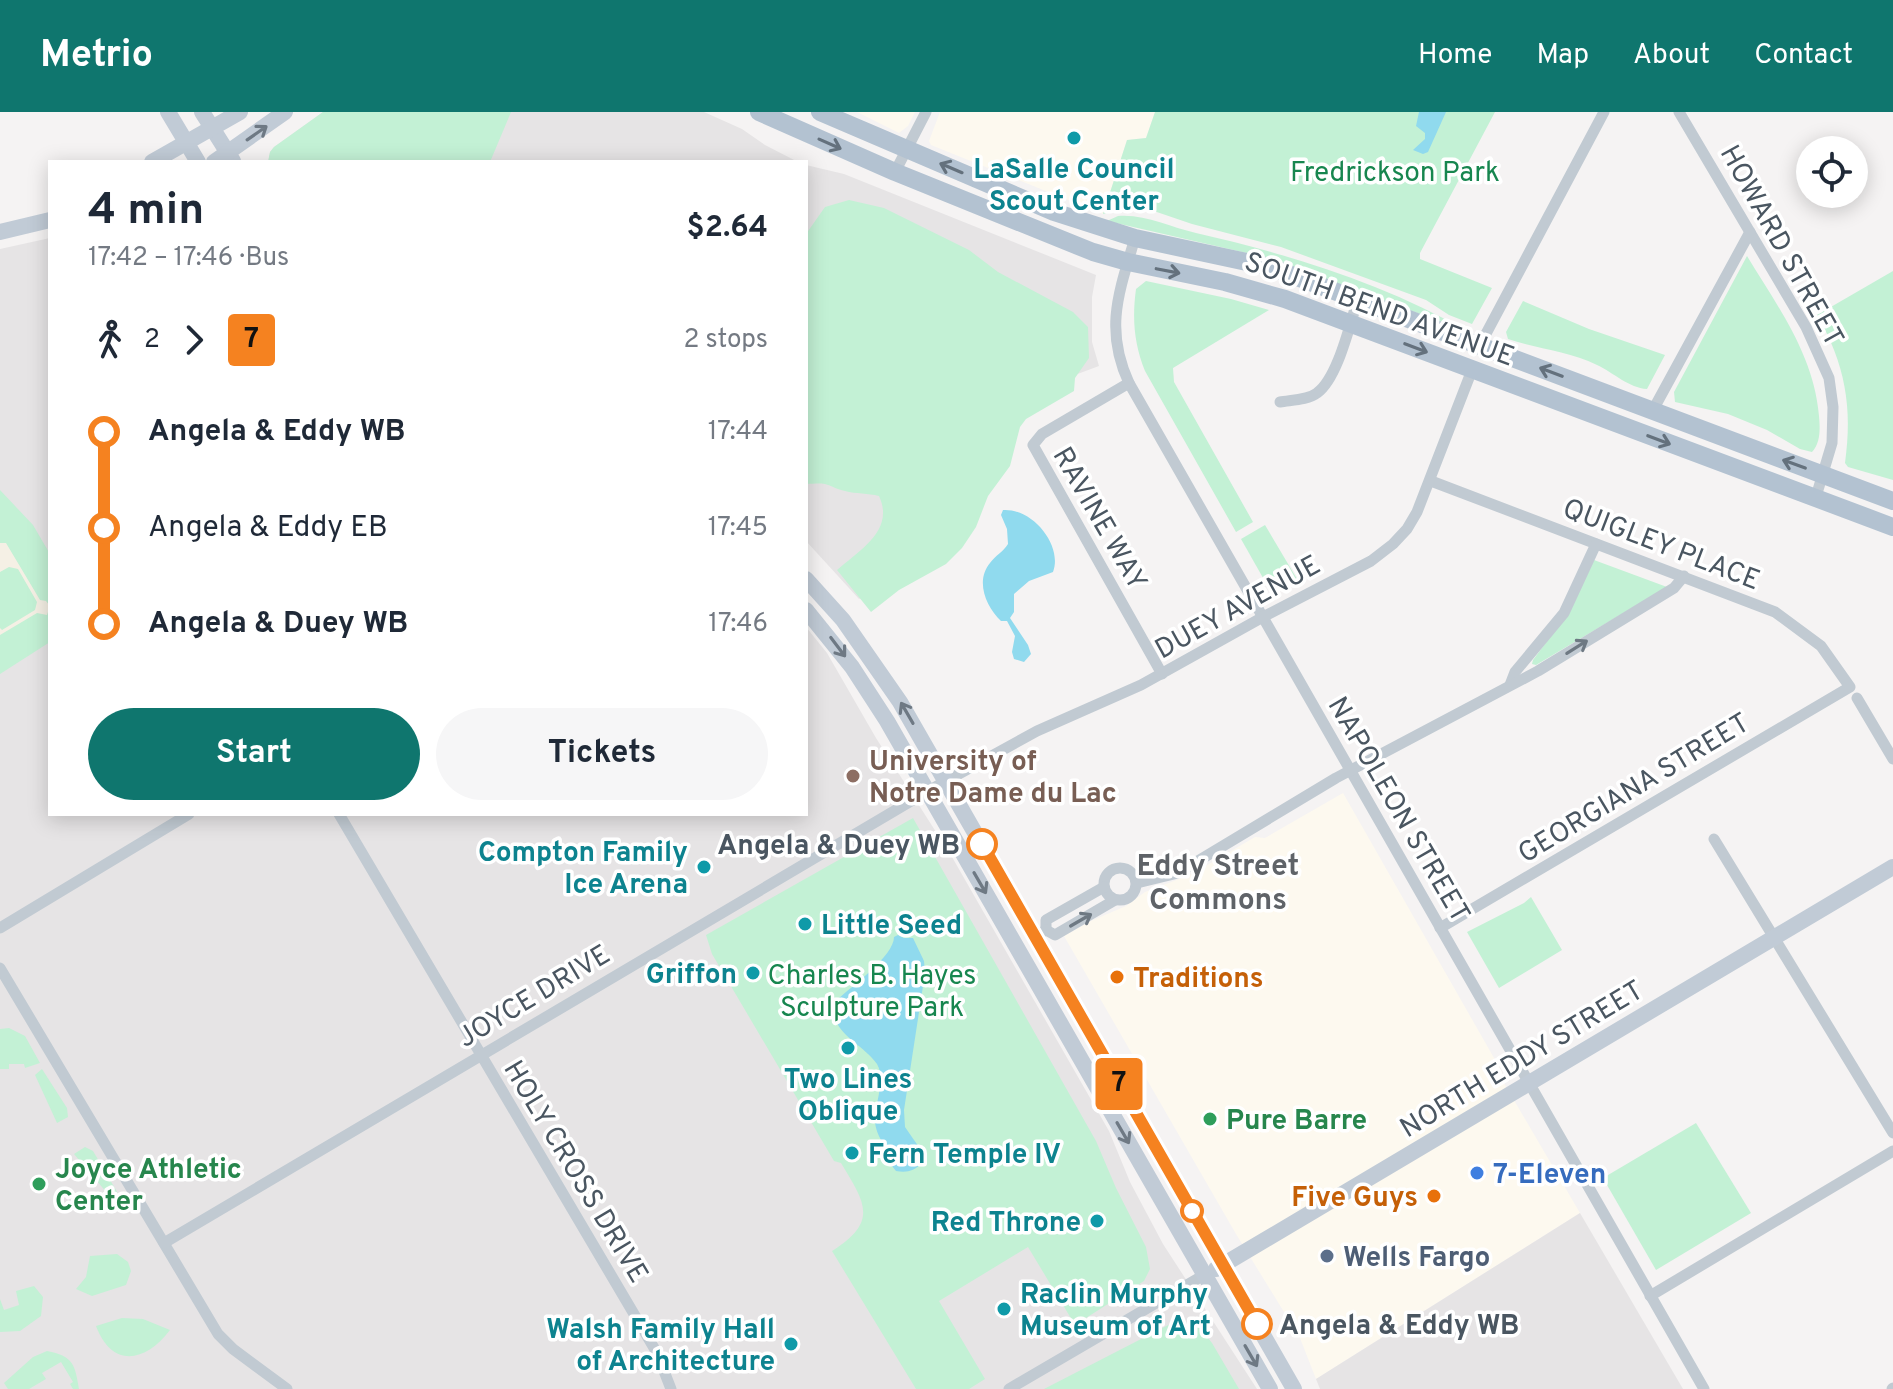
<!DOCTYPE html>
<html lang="en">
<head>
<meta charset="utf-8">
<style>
  body { margin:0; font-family:Overpass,sans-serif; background:#f6f6f7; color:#1f2937; height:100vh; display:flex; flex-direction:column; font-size:30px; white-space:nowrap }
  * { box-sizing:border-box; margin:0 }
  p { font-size:26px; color:#747a83 }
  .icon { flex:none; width:44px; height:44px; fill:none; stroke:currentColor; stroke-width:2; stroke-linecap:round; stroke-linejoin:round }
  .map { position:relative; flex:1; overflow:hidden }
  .side { position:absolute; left:48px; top:48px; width:760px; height:656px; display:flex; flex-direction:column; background:#fff; border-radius:0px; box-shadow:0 4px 20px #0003 }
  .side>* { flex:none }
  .badge { padding:0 16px; border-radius:6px; font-size:28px; line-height:52px }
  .tools { position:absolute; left:1796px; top:24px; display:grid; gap:16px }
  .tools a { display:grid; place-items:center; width:72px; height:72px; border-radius:50%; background:#fff; box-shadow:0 4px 20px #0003; font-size:40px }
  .map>.badge { position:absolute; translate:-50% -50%; box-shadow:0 0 0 4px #fff }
  .legs { display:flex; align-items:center; gap:12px; height:88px; padding:0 40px; font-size:26px }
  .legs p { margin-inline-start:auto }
  .overview { display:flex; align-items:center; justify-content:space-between; height:136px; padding:0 40px }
  h1 { font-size:44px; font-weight:700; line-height:60px }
  .cta { display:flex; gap:16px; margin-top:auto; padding:16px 40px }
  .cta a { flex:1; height:92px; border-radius:48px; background:#0f766e; color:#fff; font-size:32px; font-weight:700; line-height:92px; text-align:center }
  .cta a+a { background:#f6f6f7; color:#1f2937 }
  ul { padding:0 40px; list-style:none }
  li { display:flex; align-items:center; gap:28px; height:96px; font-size:30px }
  li i { display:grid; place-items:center; width:12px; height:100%; margin:0 10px; background:currentColor }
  li i::after { content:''; width:20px; height:20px; margin:-10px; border:6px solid; border-radius:50%; background:#fff }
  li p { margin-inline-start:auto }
  li:first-child i { background:linear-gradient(#0000 50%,currentColor 0) }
  li:last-child i { background:linear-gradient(currentColor 50%,#0000 0) }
  header { display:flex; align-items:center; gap:48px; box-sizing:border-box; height:112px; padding:0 40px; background:#0f766e; color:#fff }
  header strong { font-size:38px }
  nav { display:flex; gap:44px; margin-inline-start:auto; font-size:28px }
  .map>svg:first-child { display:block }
  .commercial { fill:#fdf9ef }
  .education { fill:#e6e4e5 }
  .green { fill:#c3f1d5 }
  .sand { fill:#f5f0e5 }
  .water { fill:#90daee }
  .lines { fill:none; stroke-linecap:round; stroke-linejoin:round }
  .street { stroke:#c1cad2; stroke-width:11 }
  .secondary { stroke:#c1cbd6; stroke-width:16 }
  .primary { stroke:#b3c2d1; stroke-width:18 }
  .oneway { stroke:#6e7984 }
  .oneway2 { stroke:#64717d }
  .oneway3 { stroke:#6e7983 }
  .line-1-casing { stroke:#fff; stroke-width:18 }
  .line-1 { stroke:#f58220; stroke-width:12 }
  .culture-dot { fill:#0f9aa8; stroke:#fff; stroke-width:3 }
  .education-dot { fill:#8d6e63; stroke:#fff; stroke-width:3 }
  .stop-1-dot { fill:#fff; stroke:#f58220; stroke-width:4 }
  .food-dot { fill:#e8710a; stroke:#fff; stroke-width:3 }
  .leisure-dot { fill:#2e9e5b; stroke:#fff; stroke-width:3 }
  .shop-dot { fill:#3f7fe0; stroke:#fff; stroke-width:3 }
  .service-dot { fill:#5c6f8a; stroke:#fff; stroke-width:3 }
  .labels { text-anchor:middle; stroke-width:7; stroke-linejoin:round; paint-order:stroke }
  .culture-label { font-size:28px; font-weight:bold; fill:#0d838f; stroke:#fff; text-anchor:end }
  .park-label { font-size:28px; fill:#17864f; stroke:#fff }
  .street-label { font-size:28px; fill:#4a5661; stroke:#fff }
  .education-label { font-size:28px; font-weight:bold; fill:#785e54; stroke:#fff; text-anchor:start }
  .stop-label { font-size:28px; font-weight:bold; fill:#4a5661; stroke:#fff; text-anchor:end }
  .food-label { font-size:28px; font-weight:bold; fill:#c56008; stroke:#fff; text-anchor:start }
  .leisure-label { font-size:28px; font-weight:bold; fill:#27864d; stroke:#fff; text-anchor:start }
  .shop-label { font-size:28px; font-weight:bold; fill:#366cbe; stroke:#fff; text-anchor:start }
  .service-label { font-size:28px; font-weight:bold; fill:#4e5e75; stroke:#fff; text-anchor:start }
  .neighbourhood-label { font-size:30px; font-weight:bold; fill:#5f6368; stroke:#fff }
</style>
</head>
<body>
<header>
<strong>Metrio</strong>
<nav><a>Home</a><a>Map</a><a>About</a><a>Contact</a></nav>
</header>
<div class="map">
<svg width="1893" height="1277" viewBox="0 0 1893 1277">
  <rect width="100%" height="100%" fill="#f5f3f3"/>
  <g class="commercial">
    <path d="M857,0H915L908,14L899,21Z"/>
    <path d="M940,0H1155L1146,26L1127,28L1103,102L931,33L929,29Z"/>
    <path d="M1343,681L1502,960L1501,966L1580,1101L1316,1267L1300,1226L1236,1122L1064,824L1091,809L1126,794L1145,780L1192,762L1255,725L1265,726Z"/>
  </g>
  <g class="education">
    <path d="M323,0H704L742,17L765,33L798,50H268L270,40L274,35Z"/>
    <path d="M806,53L844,62L1096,163L1092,185V230L1099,254L1064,267L1025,286L896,468L859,487L806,429Z"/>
    <path d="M50,126V702H806V515L827,541L876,626L952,745L1109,1019L1130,1070L1163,1132L1257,1277H0V137Z"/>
    <path d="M1580,1101L1683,1277H1320L1316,1267Z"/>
  </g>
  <g class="green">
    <path d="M323,0H511L490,50H268L270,40L274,35Z"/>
    <path d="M1155,0H1495L1420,141V147L1492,176L1472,212L1449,203L1426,188L1281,135L1192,112L1145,96H1123L1103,102L1127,28L1146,26Z"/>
    <path d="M849,88L884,96L969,138L998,160L1073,200L1088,215L1089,246L1075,266L1074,279L1026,307L1020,315L1010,354L988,384L976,415L962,436L946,452L899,478L871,500L837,458C860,438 895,418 879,384C868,381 856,382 845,379C824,373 831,370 806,372V122L825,95Z"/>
    <path d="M1118,104C1146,102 1169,115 1196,121C1289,142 1385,172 1467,219L1264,145L1107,109Z"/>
    <path d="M1747,144C1778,195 1814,243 1819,304C1820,315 1821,331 1812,340L1800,337L1767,318L1728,302L1675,290L1674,280Z"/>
    <path d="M1893,159V368L1848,355L1845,351C1853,296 1845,251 1817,203Z"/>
    <path d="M1146,169L1231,187L1269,198L1173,256L1174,270L1253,410L1236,420L1145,259C1134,231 1132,207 1136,177Z"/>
    <path d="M1523,189L1589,217L1665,243L1647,277C1629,276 1614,261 1597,253C1569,239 1538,237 1508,227L1506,220Z"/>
    <path d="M0,378L33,413L50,442V530L0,562Z"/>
    <path d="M1265,413L1297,467L1271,480L1241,427Z"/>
    <path d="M1594,448L1667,475L1536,553L1532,552L1533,548L1571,497Z"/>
    <path d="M913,706L1096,1029L1116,1076L1146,1135L1150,1157L1144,1169L1075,1213L1028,1135L939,1189L985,1267L969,1277H916L832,1139C879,1109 865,1091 841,1051L834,1049L712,842L706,823Z"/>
    <path d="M1531,785L1562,838L1499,876L1467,820L1524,791Z"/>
    <path d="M9,916L25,924L40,951L25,956L24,952H9V957H0V917Z"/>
    <path d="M42,957L67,996L68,1005L57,1011L35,963Z"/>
    <path d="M1696,1011L1751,1101L1656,1158L1603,1066Z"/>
    <path d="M85,1035L93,1039L126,1095V1100L124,1101L74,1042Z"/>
    <path d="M117,1142L128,1150L131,1159L126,1173L92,1184L76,1177L86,1165L90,1144Z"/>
    <path d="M34,1174L43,1185L41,1204L20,1219L0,1220V1187L4,1198L19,1193L16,1179Z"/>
    <path d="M122,1206L143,1207L170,1218C146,1250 112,1257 96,1214Z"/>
    <path d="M1176,1209L1200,1216L1212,1231L1239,1277H1044Z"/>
    <path d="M47,1239C73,1244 75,1252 79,1277H73L70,1272L73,1270L61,1250L42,1261L46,1267L29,1277H8L4,1271L33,1245Z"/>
  </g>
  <path class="sand" d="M0,431H6L40,488L46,489L50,494L47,503L37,501L0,523V516L2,518L35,498L37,490L18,457L9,455L0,460Z"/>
  <g class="water">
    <path d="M1419,0H1446L1428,40L1423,42L1413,38L1425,27V21L1416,14Z"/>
    <path d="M1003,398C1033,396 1063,434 1053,460L1029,469L1014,482V500L1010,506L1028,533L1031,542L1024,550L1014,547L1012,540L1015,524L1007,509H1001C986,495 975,469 990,451C996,443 1003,440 1008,432L1007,417L1001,403Z"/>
    <path d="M898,823L904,826H913L924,849L925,861L904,998L905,1015L923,1041L922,1051C914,1059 907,1061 896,1059L892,1054C891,1038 875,1026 875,1008C875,991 886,967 877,952C863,931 824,919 837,888C852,874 894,844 894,825Z"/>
  </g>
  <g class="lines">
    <g class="street">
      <path d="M1679,0L1806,215L1829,266L1833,295L1832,331L1815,388"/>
      <path d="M895,60L926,0"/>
      <path d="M1135,126C1119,180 1104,217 1129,271L1704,1277"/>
      <path d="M1480,233L1604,0"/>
      <path d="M1129,271L1042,322L1033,333L1162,562"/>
      <path d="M1280,290C1291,288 1308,288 1317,281C1338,266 1350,211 1358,187"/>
      <path d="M1653,298L1750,120"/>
      <path d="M1431,369L1775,500L1821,534L1850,575L1440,816"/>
      <path d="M1510,573L1515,560L1564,501L1596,432"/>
      <path d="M1857,586L1893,647"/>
      <path d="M339,702L657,1241L671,1277"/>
      <path d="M1714,727L1893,1021"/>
      <circle cx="1120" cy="772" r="16"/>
      <path d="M1137,771L1178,761L1336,666L1538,559L1674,476L1684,464"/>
      <path d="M0,816L189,702"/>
      <path d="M1046,818V808L1104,775"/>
      <path d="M1035,824L1046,818L1055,823L1115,788"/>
      <path d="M0,856L218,1222L233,1237L287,1277"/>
      <path d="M164,1131L928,679L1037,619L1141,573L1263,505L1371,449L1393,432L1407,417L1417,400L1472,258"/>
      <path d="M1650,1184L1893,1039"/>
      <path d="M1009,1277L1204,1163"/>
      <path d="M1892,1277L1893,1276"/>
    </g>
    <g class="secondary">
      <path d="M168,0L198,50"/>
      <path d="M202,0L233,49"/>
      <path d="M152,50L240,0"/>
      <path d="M214,50L285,0"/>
      <path d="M0,120L50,108"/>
      <path d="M806,467L843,508L900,590L1294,1277"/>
      <path d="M806,498L852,555L887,609L1270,1277"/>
      <path d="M1216,1157L1893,755"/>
    </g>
    <g class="primary">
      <path d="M759,0L895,60L1093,140L1128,150L1225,170L1285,187L1893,415"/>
      <path d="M820,0L1054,100L1135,126L1270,155L1893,389"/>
    </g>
  </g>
  <defs><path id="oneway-shaft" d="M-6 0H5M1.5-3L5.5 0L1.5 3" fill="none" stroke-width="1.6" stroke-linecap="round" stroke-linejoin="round" transform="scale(2)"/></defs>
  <g class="oneway">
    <use href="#oneway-shaft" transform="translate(257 21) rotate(-35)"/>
    <use href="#oneway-shaft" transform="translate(838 535) rotate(53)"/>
    <use href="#oneway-shaft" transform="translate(907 601) rotate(-120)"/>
    <use href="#oneway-shaft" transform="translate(980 771) rotate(60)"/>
    <use href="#oneway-shaft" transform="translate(1123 1021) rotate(60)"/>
    <use href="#oneway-shaft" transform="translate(1251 1244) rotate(60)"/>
  </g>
  <g class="oneway2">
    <use href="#oneway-shaft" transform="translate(830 32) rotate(24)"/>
    <use href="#oneway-shaft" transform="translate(951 56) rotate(-157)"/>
    <use href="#oneway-shaft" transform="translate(1168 159) rotate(11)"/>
    <use href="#oneway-shaft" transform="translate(1416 236) rotate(21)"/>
    <use href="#oneway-shaft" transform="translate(1551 260) rotate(-159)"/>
    <use href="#oneway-shaft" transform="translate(1659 328) rotate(21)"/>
    <use href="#oneway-shaft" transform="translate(1794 352) rotate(-160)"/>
  </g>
  <g class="oneway3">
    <use href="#oneway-shaft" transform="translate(1577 535) rotate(-32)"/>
    <use href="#oneway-shaft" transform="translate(1081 808) rotate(-30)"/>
  </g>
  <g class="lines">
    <defs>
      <path id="line-1" d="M982,732L1257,1212"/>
    </defs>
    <use href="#line-1" class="line-1-casing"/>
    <use href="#line-1" class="line-1"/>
  </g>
  <g class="culture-dot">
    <circle cx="1074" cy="26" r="8"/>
    <circle cx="704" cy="755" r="8"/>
    <circle cx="805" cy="812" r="8"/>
    <circle cx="753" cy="861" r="8"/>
    <circle cx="848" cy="936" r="8"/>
    <circle cx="852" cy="1041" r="8"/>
    <circle cx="1097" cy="1109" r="8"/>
    <circle cx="1004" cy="1197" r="8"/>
    <circle cx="791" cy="1232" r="8"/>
  </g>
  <circle class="education-dot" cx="853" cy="664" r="8"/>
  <g class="stop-1-dot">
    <circle cx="982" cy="732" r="14"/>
    <circle cx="1192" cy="1099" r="10"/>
    <circle cx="1257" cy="1212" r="14"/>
  </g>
  <g class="food-dot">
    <circle cx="1117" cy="865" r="8"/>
    <circle cx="1434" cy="1084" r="8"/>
  </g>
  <g class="leisure-dot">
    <circle cx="1210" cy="1007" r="8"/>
    <circle cx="39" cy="1072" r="8"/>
  </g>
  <circle class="shop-dot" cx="1477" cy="1061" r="8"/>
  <circle class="service-dot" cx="1327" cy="1144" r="8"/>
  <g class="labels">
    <g class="culture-label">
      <text x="1074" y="66" text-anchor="middle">LaSalle Council<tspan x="1074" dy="32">Scout Center</tspan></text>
      <text x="688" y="749">Compton Family<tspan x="688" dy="32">Ice Arena</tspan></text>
      <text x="821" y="822" text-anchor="start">Little Seed</text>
      <text x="737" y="871">Griffon</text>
      <text x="848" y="976" text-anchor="middle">Two Lines<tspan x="848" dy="32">Oblique</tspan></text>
      <text x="868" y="1051" text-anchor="start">Fern Temple IV</text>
      <text x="1081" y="1119">Red Throne</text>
      <text x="1020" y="1191" text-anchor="start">Raclin Murphy<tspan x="1020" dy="32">Museum of Art</tspan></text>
      <text x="775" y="1226">Walsh Family Hall<tspan x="775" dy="32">of Architecture</tspan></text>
    </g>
    <g class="park-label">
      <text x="1395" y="69">Fredrickson Park</text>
      <text x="872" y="872">Charles B. Hayes<tspan x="872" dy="32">Sculpture Park</tspan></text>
    </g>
    <g class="street-label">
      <text transform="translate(1783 133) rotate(61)" y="10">HOWARD STREET</text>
      <text transform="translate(1380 196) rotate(20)" y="10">SOUTH BEND AVENUE</text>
      <text transform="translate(1101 406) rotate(60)" y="10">RAVINE WAY</text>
      <text transform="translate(1662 431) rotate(21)" y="10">QUIGLEY PLACE</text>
      <text transform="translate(1237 494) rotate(-29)" y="10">DUEY AVENUE</text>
      <text transform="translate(1633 675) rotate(-31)" y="10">GEORGIANA STREET</text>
      <text transform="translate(1400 697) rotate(60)" y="10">NAPOLEON STREET</text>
      <text transform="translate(533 883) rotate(-31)" y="10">JOYCE DRIVE</text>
      <text transform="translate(1521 946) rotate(-31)" y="10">NORTH EDDY STREET</text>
      <text transform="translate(577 1059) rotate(59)" y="10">HOLY CROSS DRIVE</text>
    </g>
    <g class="education-label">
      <text x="869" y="658">University of<tspan x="869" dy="32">Notre Dame du Lac</tspan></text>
    </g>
    <g class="stop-label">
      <text x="960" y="742">Angela &amp; Duey WB</text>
      <text x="1279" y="1222" text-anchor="start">Angela &amp; Eddy WB</text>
    </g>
    <g class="food-label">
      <text x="1133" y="875">Traditions</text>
      <text x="1418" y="1094" text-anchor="end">Five Guys</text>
    </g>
    <g class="leisure-label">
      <text x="1226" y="1017">Pure Barre</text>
      <text x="55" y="1066">Joyce Athletic<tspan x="55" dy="32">Center</tspan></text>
    </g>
    <g class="shop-label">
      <text x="1493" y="1071">7-Eleven</text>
    </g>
    <g class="service-label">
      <text x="1343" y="1154">Wells Fargo</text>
    </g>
    <g class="neighbourhood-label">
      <text x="1218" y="763">Eddy Street<tspan x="1218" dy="34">Commons</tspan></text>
    </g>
  </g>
</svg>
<div class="tools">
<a><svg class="icon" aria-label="locate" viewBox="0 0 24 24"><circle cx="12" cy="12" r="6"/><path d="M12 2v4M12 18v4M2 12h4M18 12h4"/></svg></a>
</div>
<b class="badge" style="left:1119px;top:972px;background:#f58220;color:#111">7</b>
<section class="side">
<div class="overview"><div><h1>4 min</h1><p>17:42 – 17:46 · Bus</p></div><b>$2.64</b></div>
<div class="legs"><svg class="icon" aria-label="walk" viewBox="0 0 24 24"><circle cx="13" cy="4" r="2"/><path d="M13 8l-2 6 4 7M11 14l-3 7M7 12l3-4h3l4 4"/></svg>2<svg class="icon" aria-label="forward" viewBox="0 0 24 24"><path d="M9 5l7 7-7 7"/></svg><b class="badge" style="background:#f58220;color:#111">7</b><p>2 stops</p></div>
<ul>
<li><i style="color:#f58220"></i><b>Angela &amp; Eddy WB</b><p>17:44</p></li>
<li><i style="color:#f58220"></i><span>Angela &amp; Eddy EB</span><p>17:45</p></li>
<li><i style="color:#f58220"></i><b>Angela &amp; Duey WB</b><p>17:46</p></li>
</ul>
<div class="cta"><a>Start</a><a>Tickets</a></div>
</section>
</div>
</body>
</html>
